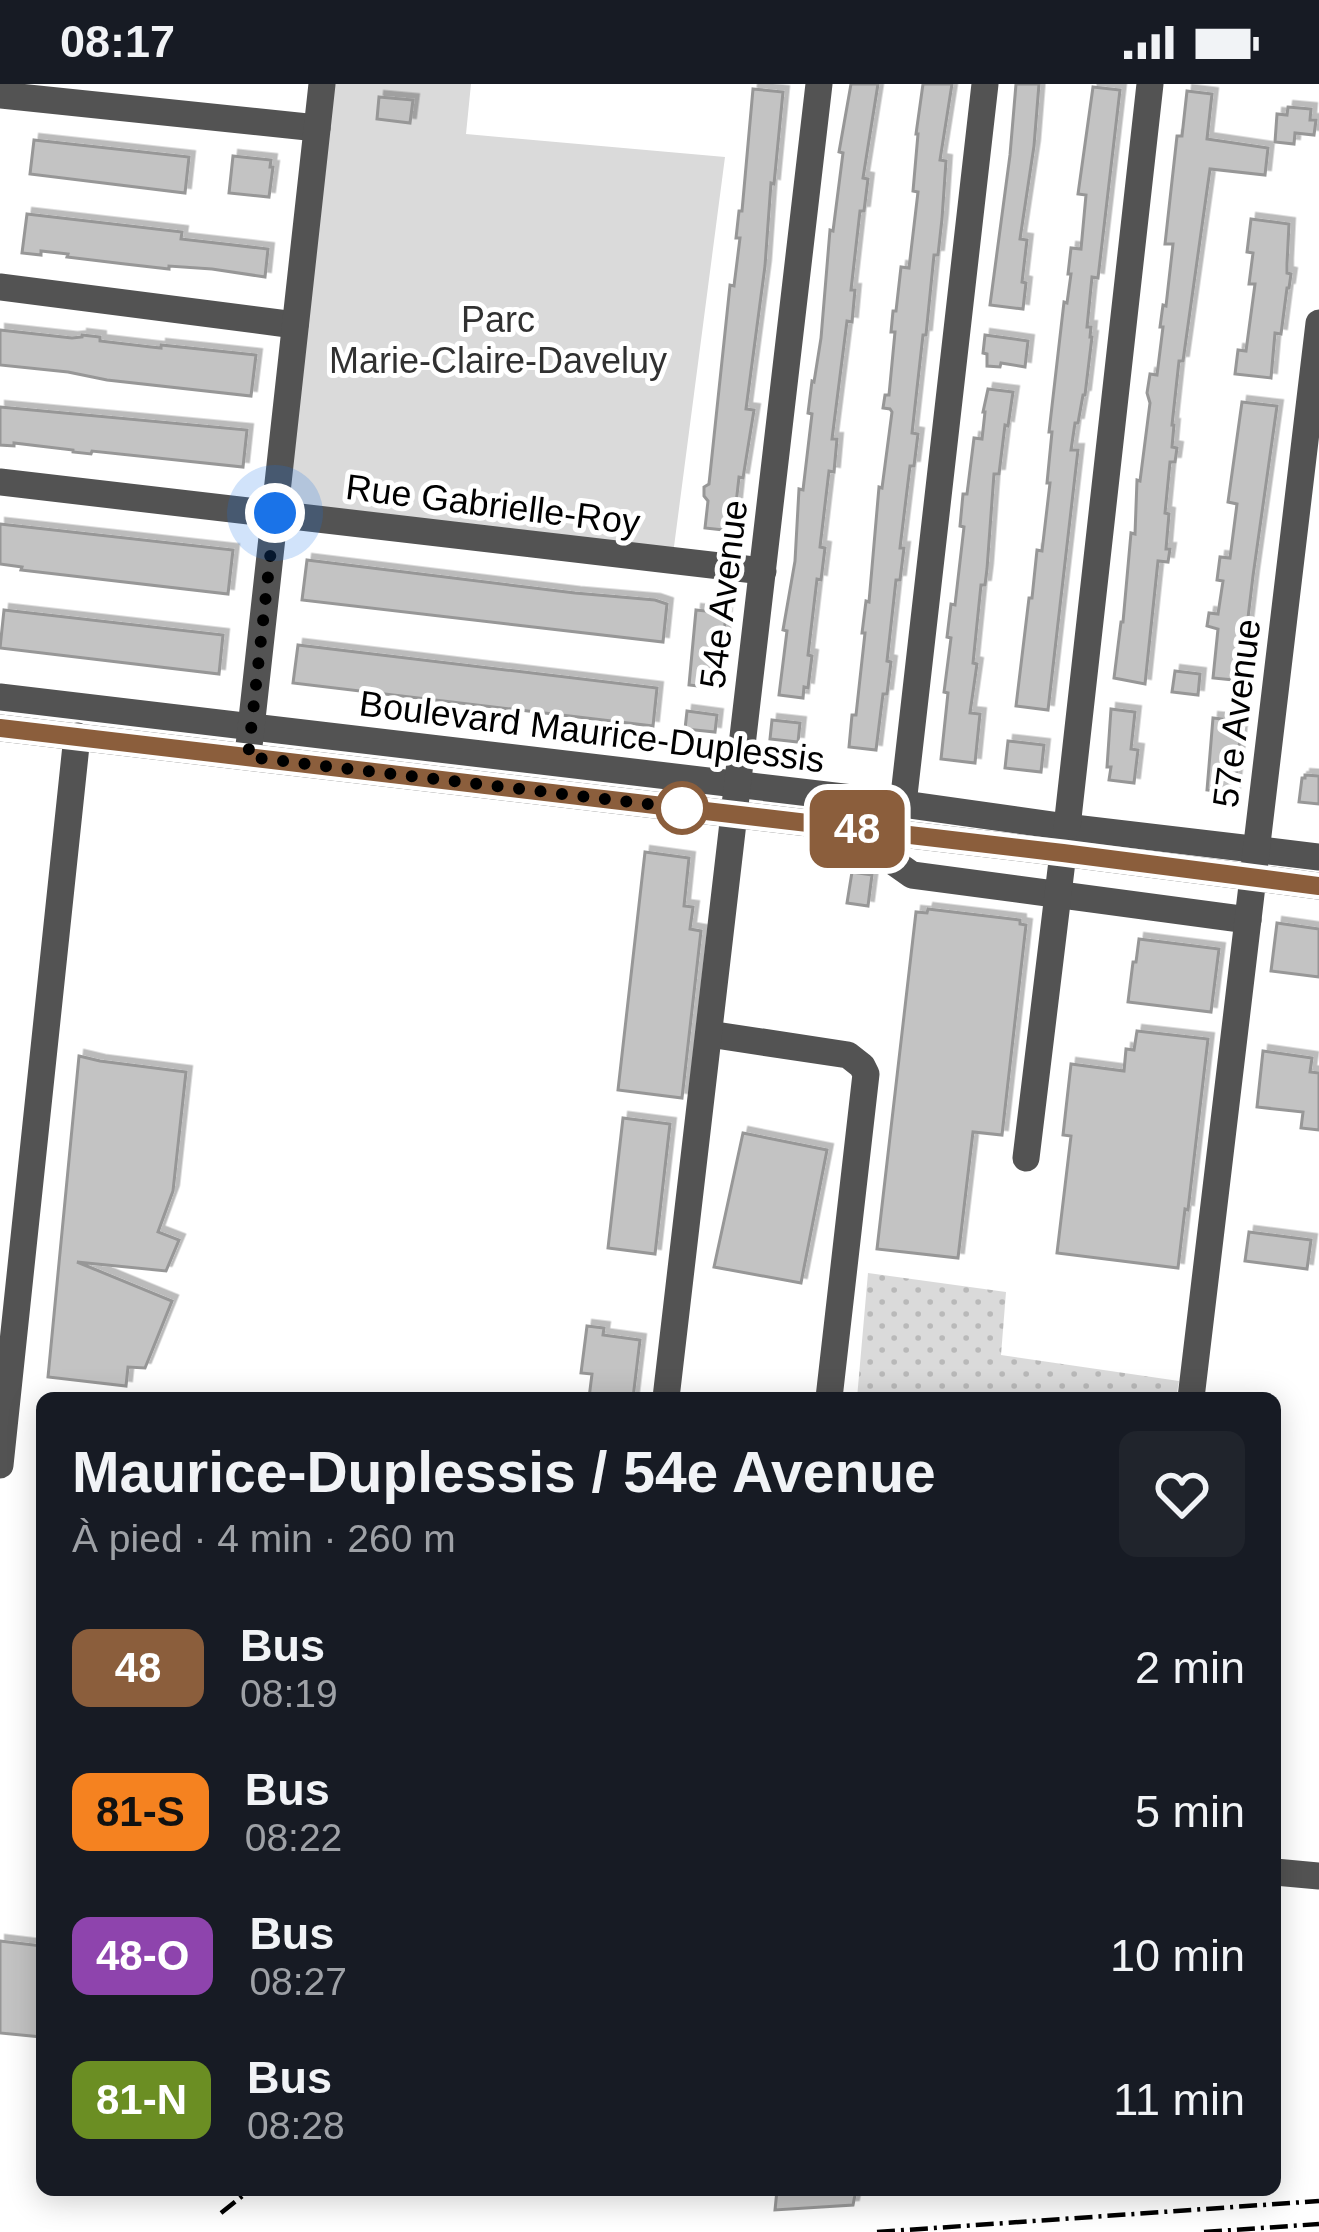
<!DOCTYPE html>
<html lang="fr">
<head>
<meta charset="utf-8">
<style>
  body { margin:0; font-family:Arial,sans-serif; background:#20242c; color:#f1f3f6; height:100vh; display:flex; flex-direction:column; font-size:45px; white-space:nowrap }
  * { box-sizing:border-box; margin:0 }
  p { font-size:39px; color:#9ea1a6 }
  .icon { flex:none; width:66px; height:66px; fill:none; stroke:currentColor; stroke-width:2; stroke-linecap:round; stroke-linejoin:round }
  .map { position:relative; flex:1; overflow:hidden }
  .panel { position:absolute; left:36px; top:1308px; width:1245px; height:804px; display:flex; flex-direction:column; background:#171b24; border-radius:18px; box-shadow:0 6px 30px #0003 }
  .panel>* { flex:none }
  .badge { padding:0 24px; border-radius:18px; font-size:42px; line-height:78px }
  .you { position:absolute; width:60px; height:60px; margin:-30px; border:9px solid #fff; border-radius:50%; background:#1a73e8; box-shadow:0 0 0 18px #1a73e833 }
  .map>.badge { position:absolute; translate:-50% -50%; box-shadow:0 0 0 6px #fff }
  .round { display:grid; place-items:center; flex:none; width:126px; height:126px; border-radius:18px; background:#20242c }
  .headline { display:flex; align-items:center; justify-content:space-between; height:204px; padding:0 36px }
  h1 { font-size:57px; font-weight:800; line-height:90px }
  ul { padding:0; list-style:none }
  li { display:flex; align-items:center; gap:36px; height:144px; padding:0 36px }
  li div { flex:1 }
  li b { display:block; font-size:45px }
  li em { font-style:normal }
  li .badge { min-width:132px; font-weight:700; text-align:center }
  .status { display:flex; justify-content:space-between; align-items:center; height:84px; padding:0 60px; background:#171b24; direction:ltr }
  .status svg { height:33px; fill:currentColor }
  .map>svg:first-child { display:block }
  .grass { fill:url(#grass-dots) }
  .park { fill:#dadada }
  .building { fill:#c3c3c3; stroke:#979797; stroke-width:3; filter:url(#shadow) }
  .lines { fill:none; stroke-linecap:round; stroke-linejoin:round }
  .minor { stroke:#535353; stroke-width:27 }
  .rail { stroke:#000; stroke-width:4.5; stroke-dasharray:18 6 3 6; stroke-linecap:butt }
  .line-casing { stroke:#fff; stroke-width:27 }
  .line { stroke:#8b5e3c; stroke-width:18 }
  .walk { stroke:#000; stroke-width:12; stroke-dasharray:0 21.6 }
  .stop-dot { fill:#fff; stroke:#8b5e3c; stroke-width:6 }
  .labels { text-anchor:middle; stroke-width:10; stroke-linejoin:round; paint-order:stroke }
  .park-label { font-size:36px; fill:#313131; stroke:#fff }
  .street-label { font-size:36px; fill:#000; stroke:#fff }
</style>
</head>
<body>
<div class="status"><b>08:17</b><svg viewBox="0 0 49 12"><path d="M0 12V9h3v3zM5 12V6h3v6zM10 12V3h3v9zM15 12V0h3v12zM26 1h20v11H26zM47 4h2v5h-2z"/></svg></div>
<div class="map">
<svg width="1319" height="2148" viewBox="0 0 1319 2148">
  <defs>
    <pattern id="grass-dots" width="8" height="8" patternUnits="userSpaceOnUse" patternTransform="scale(3)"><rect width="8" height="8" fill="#dadada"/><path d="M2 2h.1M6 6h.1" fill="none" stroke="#b9b9b9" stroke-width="1.8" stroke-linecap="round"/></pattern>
    <filter id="shadow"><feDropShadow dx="5.5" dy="-5.5" stdDeviation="0" flood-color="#0004"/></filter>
  </defs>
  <rect width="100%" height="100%" fill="#fff"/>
  <path class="grass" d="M868,1189L1006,1208L1001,1271L1179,1297L1176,1314H857Z"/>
  <path class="park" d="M323,0H471L466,50L725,73L672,478L275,429Z"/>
  <g class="building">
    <path d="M851,0H878L863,94L868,95L864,127H860L851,206H855L852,238L847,237L832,355H837L834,388L829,387L820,463L825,464L821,496L817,495L808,571L812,572L808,604L804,603L803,614L779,611L787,547L783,546L795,477L799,405L803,406L812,330L808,329L812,297L814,298L821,254L830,146L833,147L843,69L839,68Z"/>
    <path d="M923,0H952L940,76L946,77L942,135L938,171H934L926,251H923L912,349L918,350L914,382H910L900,464H904L900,496H896L887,577L891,578L887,610H883L876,666L849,663L852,631H856L865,549H862L866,517L869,518L879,403L882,404L892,328L890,325L883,324L885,311H889L895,248H891L893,227H896L901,183L909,184L918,108L913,107L918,50H916Z"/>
    <path d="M1016,0H1039L1034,62L1020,155L1027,156L1022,198L1026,199L1023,225L990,221L1010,71Z"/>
    <path d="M1093,3L1120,6L1098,194L1092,193L1087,243H1091L1090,253H1092L1085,311H1083L1078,339H1075L1071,366H1078L1048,626L1016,622L1029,514H1032L1037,466L1042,467L1050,399H1047L1052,348H1049L1064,218L1067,219L1071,190H1068L1071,164L1081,165L1086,111L1078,110Z"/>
    <path d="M753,5L783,8L774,100L771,99L765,182L746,325L754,326L743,394L739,393L733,447L705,444L708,417L704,412V403L709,400L730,201L734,202L740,154H736L739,127H742Z"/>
    <path d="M1187,7L1212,10L1207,55L1268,64L1265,91L1210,85L1183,277H1179L1172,341H1174L1172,363L1177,364L1175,378H1170L1165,429L1169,430L1166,465H1170L1168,478L1158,477L1145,600L1114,594L1121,538H1123L1131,449L1135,450L1137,396L1140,397L1150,319L1147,309L1150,290L1157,291L1163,243H1160L1163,221L1166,222L1173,160H1165L1177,52H1182Z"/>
    <path d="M379,13L413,16L410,39L377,35Z"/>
    <path d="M1288,23L1311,25L1310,36H1316L1314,51L1295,49L1294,60L1275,58L1277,30L1287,31Z"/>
    <path d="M34,56L189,73L185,109L30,90Z"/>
    <path d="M233,72L271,76L270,83H273L269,113L229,109Z"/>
    <path d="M27,130L182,148L181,155L268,165L265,193L212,185L169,182V185L125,180L67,173L68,170L41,167V171L22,169Z"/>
    <path d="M1251,135L1289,140L1287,180V189L1291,190L1289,204H1287L1281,250L1275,249L1271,294L1235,290L1238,266L1246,267L1255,200H1249L1253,169L1247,168Z"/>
    <path d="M0,246L72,254L82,253V251L100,253V257L151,263L161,264V261L256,271L251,312L107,296L68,288L0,281Z"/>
    <path d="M985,251L1028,257L1025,283L1001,279L1000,283L987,282V270L983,269Z"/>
    <path d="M988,305L1013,308L1008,342L1005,341L999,390H994L987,485L985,501H981L973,579L977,580L970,629L980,630L975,679L941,675L948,609L944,608L951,554L947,553L951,520L955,521L964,443L960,442L963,410H967L974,354L982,355L985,328H983Z"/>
    <path d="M1242,318L1277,322L1253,492L1245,559L1249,560L1244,597L1213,594L1218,545L1207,542L1209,529L1218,530L1223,497L1217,496L1220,473L1230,474L1237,420L1228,418Z"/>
    <path d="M0,323L247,346L243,383L92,367L91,370L73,368V366L14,359V362L0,361Z"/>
    <path d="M0,440L233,466L228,510L21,486L22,483L0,480Z"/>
    <path d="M307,476L575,509L655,516L667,520L663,558L302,516Z"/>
    <path d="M4,526L223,551L219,590L0,564Z"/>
    <path d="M696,526L726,529L724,550L719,549L716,604L689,601Z"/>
    <path d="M298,561L657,604L653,642L293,599Z"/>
    <path d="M1175,587L1200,590L1198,611L1172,608Z"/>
    <path d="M1111,625L1135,628L1131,665L1138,666L1134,699L1109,696L1111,683H1107Z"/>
    <path d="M687,627L717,631L715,648L685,645Z"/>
    <path d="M1213,634L1242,637L1234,709L1207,706Z"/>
    <path d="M772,636L800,639L798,658L770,655Z"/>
    <path d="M1008,657L1044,661L1041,688L1005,684Z"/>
    <path d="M1305,691L1319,692V720L1299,718L1302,694H1305Z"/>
    <path d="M645,768L689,774L684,822L693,823L690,845L701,847L682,1014L618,1006Z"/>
    <path d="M852,788L872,791L868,822L847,819Z"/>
    <path d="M928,825L1020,836V840L1026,841L1002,1051L973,1048L958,1174L877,1165L916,828L927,829Z"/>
    <path d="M1277,839L1319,845V893L1271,887Z"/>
    <path d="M1139,855L1219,865L1211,928L1128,918L1133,878H1136Z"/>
    <path d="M1137,947L1208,955L1188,1126L1185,1125L1178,1184L1057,1169L1071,1052L1063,1051L1071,980L1124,987L1126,965L1134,966Z"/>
    <path d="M1263,967L1312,974L1310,988L1319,989V1046L1301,1044L1303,1028L1257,1023Z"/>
    <path d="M79,972L100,977L186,988L173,1107L158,1148L179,1156L166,1187L77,1178L172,1217L145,1284L128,1283L126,1302L48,1293Z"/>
    <path d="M623,1034L670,1040L655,1170L608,1164Z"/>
    <path d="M743,1049L827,1066L801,1199L714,1183Z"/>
    <path d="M1249,1148L1311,1156L1307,1185L1245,1177Z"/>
    <path d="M587,1242L604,1244L603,1251L640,1256L633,1314H589L592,1290L581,1289Z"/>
    <path d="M0,1857L42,1862V1953L0,1949Z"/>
    <path d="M777,2106H856L853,2121L775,2126Z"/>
  </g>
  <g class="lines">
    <g class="minor">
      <path d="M0,11L317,44"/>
      <path d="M0,203L295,241"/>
      <path d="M0,398L763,487"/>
      <path d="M0,613L903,720L1067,743L1319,773"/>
      <path d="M0,644L1063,769L1319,802"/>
      <path d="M249,662L322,0"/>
      <path d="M903,720L985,0"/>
      <path d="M1067,743L1150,0"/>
      <path d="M896,750L895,779L912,791L1248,836"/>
      <path d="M709,950L848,971L862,982L866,990L829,1314"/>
      <path d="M1026,1074L1063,769"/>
      <path d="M666,1314L819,0"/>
      <path d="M1191,1314L1319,239"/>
      <path d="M0,1381L77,652"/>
      <path d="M1275,1788L1319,1792"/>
    </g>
    <g class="rail">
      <path d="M221,2129L250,2106"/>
      <path d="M877,2148L1319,2117"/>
      <path d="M1204,2148L1319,2140"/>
    </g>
  </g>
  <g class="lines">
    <defs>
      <path id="line" d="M0,644L1063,769L1319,802"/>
    </defs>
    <use href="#line" class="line-casing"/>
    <use href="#line" class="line"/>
    <path class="walk" d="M275,429L248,673L682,724"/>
  </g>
  <circle class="stop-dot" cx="682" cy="724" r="24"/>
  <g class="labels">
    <g class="park-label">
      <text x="498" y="248">Parc<tspan x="498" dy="41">Marie-Claire-Daveluy</tspan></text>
    </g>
    <g class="street-label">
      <text transform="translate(493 420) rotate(7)" y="13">Rue Gabrielle-Roy</text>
      <text transform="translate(723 510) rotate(-83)" y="13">54e Avenue</text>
      <text transform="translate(1236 629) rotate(-83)" y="13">57e Avenue</text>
      <text transform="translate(592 647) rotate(7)" y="13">Boulevard Maurice-Duplessis</text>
    </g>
  </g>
</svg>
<div class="you" style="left:275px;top:429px"></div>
<b class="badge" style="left:857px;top:745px;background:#8b5e3c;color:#fff">48</b>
<section class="panel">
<div class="headline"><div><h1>Maurice-Duplessis / 54e Avenue</h1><p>À pied · 4 min · 260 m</p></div><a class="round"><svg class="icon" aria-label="heart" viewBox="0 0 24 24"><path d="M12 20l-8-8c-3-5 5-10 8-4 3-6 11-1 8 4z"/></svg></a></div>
<ul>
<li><span class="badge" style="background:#8b5e3c;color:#fff">48</span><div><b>Bus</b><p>08:19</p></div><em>2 min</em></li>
<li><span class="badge" style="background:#f58220;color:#111">81-S</span><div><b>Bus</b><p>08:22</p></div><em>5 min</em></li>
<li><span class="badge" style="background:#8e44ad;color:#fff">48-O</span><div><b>Bus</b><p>08:27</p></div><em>10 min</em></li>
<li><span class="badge" style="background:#6b8e23;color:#fff">81-N</span><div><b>Bus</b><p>08:28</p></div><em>11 min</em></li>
</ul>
</section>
</div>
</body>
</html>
